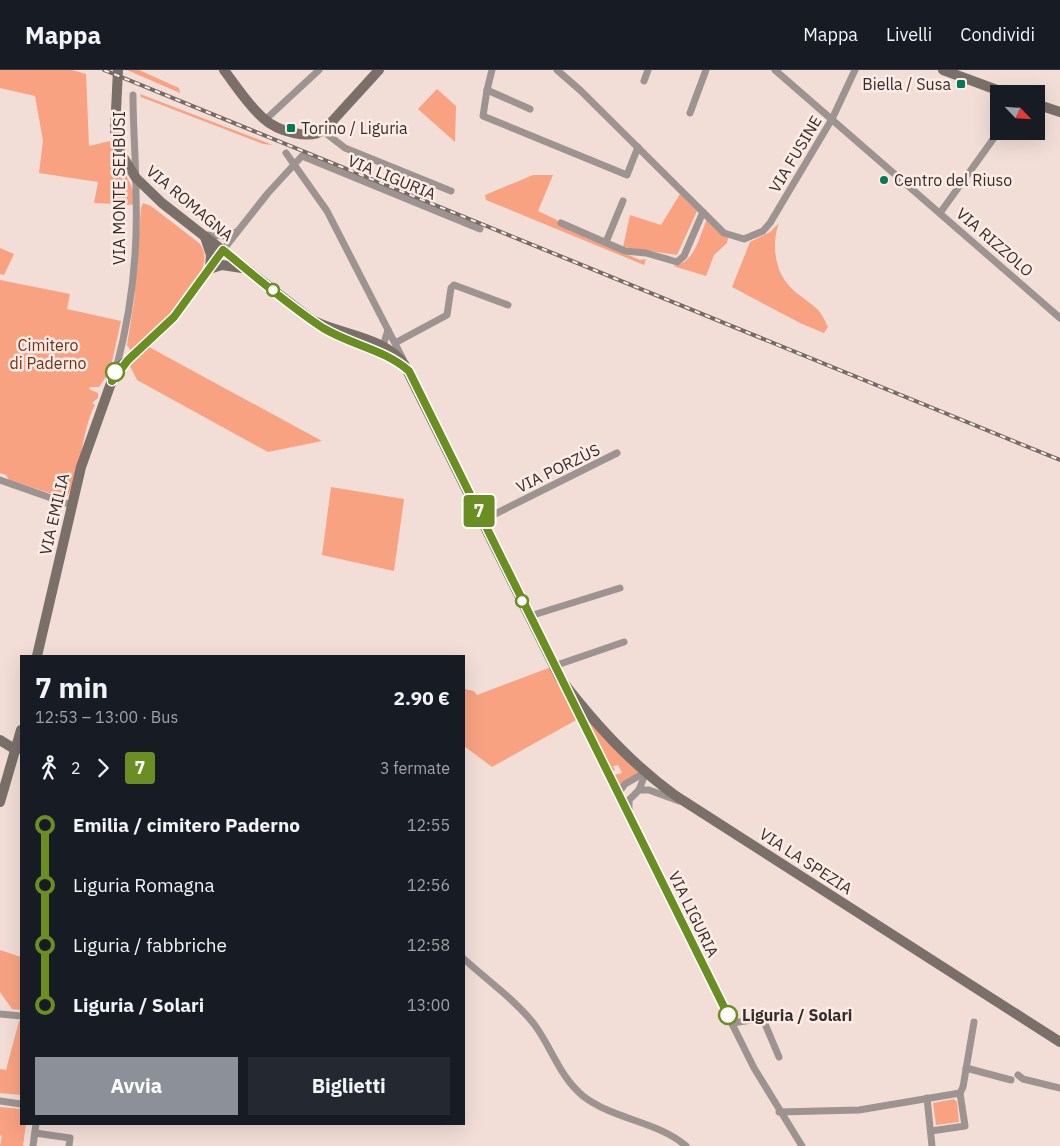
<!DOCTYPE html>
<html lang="it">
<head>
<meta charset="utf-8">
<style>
  body { margin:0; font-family:"IBM Plex Sans",sans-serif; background:#242831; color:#f1f3f6; height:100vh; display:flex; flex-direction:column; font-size:19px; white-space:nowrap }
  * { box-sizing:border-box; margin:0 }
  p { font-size:16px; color:#9ea1a6 }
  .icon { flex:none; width:28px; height:28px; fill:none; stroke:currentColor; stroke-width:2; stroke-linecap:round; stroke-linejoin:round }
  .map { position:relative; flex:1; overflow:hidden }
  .panel { position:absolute; left:20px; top:585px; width:445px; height:470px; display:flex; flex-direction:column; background:#171b24; border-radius:0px; box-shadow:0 5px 20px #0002 }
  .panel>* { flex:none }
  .badge { padding:0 10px; border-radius:4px; font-size:18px; line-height:32px }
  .needle { width:32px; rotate:115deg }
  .fabs { position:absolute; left:990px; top:15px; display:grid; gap:10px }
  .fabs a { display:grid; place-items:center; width:55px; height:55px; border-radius:0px; background:#171b24; box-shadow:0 5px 20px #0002; font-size:25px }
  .map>.badge { position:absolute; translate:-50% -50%; box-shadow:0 0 0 2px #fff }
  .legs { display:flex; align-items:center; gap:8px; height:55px; padding:0 15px; font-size:16px }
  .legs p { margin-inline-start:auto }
  .head { display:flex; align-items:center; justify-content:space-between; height:85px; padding:0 15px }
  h1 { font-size:28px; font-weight:700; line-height:38px }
  .primary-button { display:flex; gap:10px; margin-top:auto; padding:10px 15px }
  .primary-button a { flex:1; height:58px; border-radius:0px; background:#8c9099; color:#fff; font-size:20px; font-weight:700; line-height:58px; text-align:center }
  .primary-button a+a { background:#242831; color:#f1f3f6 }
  ul { padding:0 15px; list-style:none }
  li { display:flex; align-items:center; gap:18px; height:60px; font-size:19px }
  li i { display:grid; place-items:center; width:8px; height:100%; margin:0 6px; background:currentColor }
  li i::after { content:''; width:12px; height:12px; margin:-6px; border:4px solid; border-radius:50%; background:#171b24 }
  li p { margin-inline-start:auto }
  li:first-child i { background:linear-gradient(#0000 50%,currentColor 0) }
  li:last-child i { background:linear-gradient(currentColor 50%,#0000 0) }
  header { display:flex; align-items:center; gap:30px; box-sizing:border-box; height:70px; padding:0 25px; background:#171b24; border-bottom:1px solid #363941 }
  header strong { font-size:24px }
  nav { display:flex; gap:28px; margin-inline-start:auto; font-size:18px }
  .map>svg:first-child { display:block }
  .green { fill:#f8a282 }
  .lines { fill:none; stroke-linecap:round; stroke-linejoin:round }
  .street { stroke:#9d9491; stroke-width:7 }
  .secondary { stroke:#7b6f6a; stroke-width:10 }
  .rail-casing { stroke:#766a66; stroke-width:4 }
  .rail { stroke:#fdece6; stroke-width:2; stroke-dasharray:5.5; stroke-linecap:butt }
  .line-1-casing { stroke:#fff; stroke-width:11 }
  .line-1 { stroke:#6b8e23; stroke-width:8 }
  .poi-dot { fill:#037a57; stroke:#fdece6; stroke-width:2 }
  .stop-1-dot { fill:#fff; stroke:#6b8e23; stroke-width:2.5 }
  .labels { text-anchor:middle; stroke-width:5; stroke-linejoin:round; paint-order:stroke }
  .poi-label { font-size:16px; fill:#352d2b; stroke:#fdece6; text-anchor:start }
  .street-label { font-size:16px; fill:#352d2b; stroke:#fdece6 }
  .park-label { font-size:16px; fill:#70321a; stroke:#fdece6 }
  .stop-label { font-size:16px; font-weight:bold; fill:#352d2b; stroke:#fdece6; text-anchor:start }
</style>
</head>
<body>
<header>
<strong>Mappa</strong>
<nav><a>Mappa</a><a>Livelli</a><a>Condividi</a></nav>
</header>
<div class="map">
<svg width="1060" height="1076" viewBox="0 0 1060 1076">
  <rect width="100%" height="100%" fill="#f2ded7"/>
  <g class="green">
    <path d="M0,0H72L86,4L89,76L110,71C116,90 137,119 136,135L94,133L98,112L39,103L43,71L35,26L0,18Z"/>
    <path d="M127,0H139L179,18L180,23Z"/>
    <path d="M437,19L456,36L455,72L418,39Z"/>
    <path d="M140,24L273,75L263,74L141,27Z"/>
    <path d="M533,105H553L538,141L557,150L559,155L640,190L646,189L644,195L486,130L485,125Z"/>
    <path d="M680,124L697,141L677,185L623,177L630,145L661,155Z"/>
    <path d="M143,133L151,136L199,173C225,202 151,263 131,281L127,275L134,232L141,138Z"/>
    <path d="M707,149L728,168L727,173L714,185L706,206L673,196C695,193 699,167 707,149Z"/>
    <path d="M779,153C772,171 774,196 786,212C794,223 806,229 816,238C821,242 825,251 828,257L824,263L800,253L732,217L750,172L770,162Z"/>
    <path d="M0,178L14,184L4,205L0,204Z"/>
    <path d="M0,210L70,224L67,239L121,251L110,301L99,317H90L89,319L98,323V328L92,333L95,335C82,356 79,419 65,428L9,410L6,405L0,403Z"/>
    <path d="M149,277L322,371L268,382L137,310L130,296Z"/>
    <path d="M331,417L404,429L394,501L322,485Z"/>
    <path d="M554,596L578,649L492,697L464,676V619L474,621L477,625Z"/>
    <path d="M576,636L640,704L621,714L617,719L610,706L622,703L618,695L613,696L615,700L609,703Z"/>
    <path d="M0,880L21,887V940L12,939L0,922Z"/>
    <path d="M19,951H21V1025L0,1023V999L6,1000Z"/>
    <path d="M954,1029L957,1032L959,1052L936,1055L933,1033Z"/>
    <path d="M0,1037L21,1039V1054H26L23,1076H0L2,1066L0,1065Z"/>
  </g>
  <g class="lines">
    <g class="street">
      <path d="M492,0L487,20L530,39"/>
      <path d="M557,0L580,20L724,163L744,169L763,161L770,153L832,49L855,0"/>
      <path d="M775,0L1060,248"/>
      <path d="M644,11L648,0"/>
      <path d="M487,20L483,46L627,105L638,77"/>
      <path d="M690,43L706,0"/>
      <path d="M265,50L319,0"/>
      <path d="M323,61L345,78L451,121"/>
      <path d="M286,83L327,141L403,289"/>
      <path d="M940,143L999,61"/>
      <path d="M561,153L625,181L646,183L677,192L684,186L703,142"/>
      <path d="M205,165L226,166L236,162"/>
      <path d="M606,172L623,131"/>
      <path d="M223,180L268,123L302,86L480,159"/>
      <path d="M395,273L447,245L451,218L454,215L508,235"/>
      <path d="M385,284L383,276L388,260"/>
      <path d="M116,299C131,243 138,183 136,125C136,91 133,58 133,25"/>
      <path d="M0,410L71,435"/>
      <path d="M483,450L617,383"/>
      <path d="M530,546L620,518"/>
      <path d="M554,596L624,572"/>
      <path d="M568,624L754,998L802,1076"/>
      <path d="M639,720H649L679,731"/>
      <path d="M617,725L625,714L646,702"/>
      <path d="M629,745V730L639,720L646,702"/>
      <path d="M464,889C487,910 515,930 534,954C552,978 559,1006 583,1026C614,1050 657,1051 686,1076"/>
      <path d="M0,944L21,946"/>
      <path d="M763,949L779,987"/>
      <path d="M732,953L779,946"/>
      <path d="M966,998L1011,1010"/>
      <path d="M1018,1005L1023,1009L1060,1018"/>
      <path d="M927,1028L932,1076"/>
      <path d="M0,1031L21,1034"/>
      <path d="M779,1042L859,1040L960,1023L963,1017L974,952"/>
      <path d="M931,1061L965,1056L960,1023"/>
      <path d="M35,1063L70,1068L69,1076"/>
      <path d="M33,1076L36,1054"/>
    </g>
    <g class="secondary">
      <path d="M118,0L115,61L120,82L136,108L162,133L317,254"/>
      <path d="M224,0C236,16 248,35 263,48C277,61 311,72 326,58L379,0"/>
      <path d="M943,0L1008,24"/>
      <path d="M1036,34L1060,42"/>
      <path d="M205,167L211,185L210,198"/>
      <path d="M209,199L222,195L242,198"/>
      <path d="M314,251C342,265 384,267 404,294L560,608C594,653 630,693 676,726L1060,972"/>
      <path d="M124,294L174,247L223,180"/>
      <path d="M37,586L81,397L116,299L128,290"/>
      <path d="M0,670L16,680"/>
      <path d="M0,732L21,660"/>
    </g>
    <defs>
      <path id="rail" d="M104,0L1060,390"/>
    </defs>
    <use href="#rail" class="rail-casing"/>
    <use href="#rail" class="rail"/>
  </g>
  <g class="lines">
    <defs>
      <path id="line-1" d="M115,302L112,311L128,290L174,247L223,180C256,207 288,235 323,258C351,275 384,279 409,301L728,945"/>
    </defs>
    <use href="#line-1" class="line-1-casing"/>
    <use href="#line-1" class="line-1"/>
  </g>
  <g class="poi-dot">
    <rect x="956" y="9" width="10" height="10" rx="2.5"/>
    <rect x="286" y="53" width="10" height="10" rx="2.5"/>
    <circle cx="884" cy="110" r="5"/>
  </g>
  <g class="stop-1-dot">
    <circle cx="273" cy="220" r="6"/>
    <circle cx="115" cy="302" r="9"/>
    <circle cx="522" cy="531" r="6"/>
    <circle cx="728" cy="945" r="9"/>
  </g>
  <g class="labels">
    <g class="poi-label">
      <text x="951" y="20" text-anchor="end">Biella / Susa</text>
      <text x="301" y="64">Torino / Liguria</text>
      <text x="894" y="116">Centro del Riuso</text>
    </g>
    <g class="street-label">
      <text transform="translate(795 84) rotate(-59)" y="6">VIA FUSINE</text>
      <text transform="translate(392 107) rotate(22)" y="6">VIA LIGURIA</text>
      <text transform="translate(119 118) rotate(-90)" y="6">VIA MONTE SEI BUSI</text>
      <text transform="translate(190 133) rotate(40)" y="6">VIA ROMAGNA</text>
      <text transform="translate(995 172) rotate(41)" y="6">VIA RIZZOLO</text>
      <text transform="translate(558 398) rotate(-26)" y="6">VIA PORZÙS</text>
      <text transform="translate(54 444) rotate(-77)" y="6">VIA EMILIA</text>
      <text transform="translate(806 791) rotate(33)" y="6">VIA LA SPEZIA</text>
      <text transform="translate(694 844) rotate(64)" y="6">VIA LIGURIA</text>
    </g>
    <g class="park-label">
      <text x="48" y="281">Cimitero<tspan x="48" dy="18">di Paderno</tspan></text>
    </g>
    <g class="stop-label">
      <text x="742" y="951">Liguria / Solari</text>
    </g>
  </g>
</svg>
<div class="fabs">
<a><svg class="needle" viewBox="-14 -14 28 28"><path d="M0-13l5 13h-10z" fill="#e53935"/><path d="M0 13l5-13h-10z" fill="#9ea1a6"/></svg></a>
</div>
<b class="badge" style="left:479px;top:441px;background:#6b8e23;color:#fff">7</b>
<section class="panel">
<div class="head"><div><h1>7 min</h1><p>12:53 – 13:00 · Bus</p></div><b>2.90 €</b></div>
<div class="legs"><svg class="icon" aria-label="walk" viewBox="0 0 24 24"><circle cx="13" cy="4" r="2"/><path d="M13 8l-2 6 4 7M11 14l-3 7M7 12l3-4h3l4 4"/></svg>2<svg class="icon" aria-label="forward" viewBox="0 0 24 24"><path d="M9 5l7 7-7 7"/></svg><b class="badge" style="background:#6b8e23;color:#fff">7</b><p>3 fermate</p></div>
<ul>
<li><i style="color:#6b8e23"></i><b>Emilia / cimitero Paderno</b><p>12:55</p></li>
<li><i style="color:#6b8e23"></i><span>Liguria Romagna</span><p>12:56</p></li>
<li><i style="color:#6b8e23"></i><span>Liguria / fabbriche</span><p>12:58</p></li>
<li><i style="color:#6b8e23"></i><b>Liguria / Solari</b><p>13:00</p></li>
</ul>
<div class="primary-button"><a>Avvia</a><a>Biglietti</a></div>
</section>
</div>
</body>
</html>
